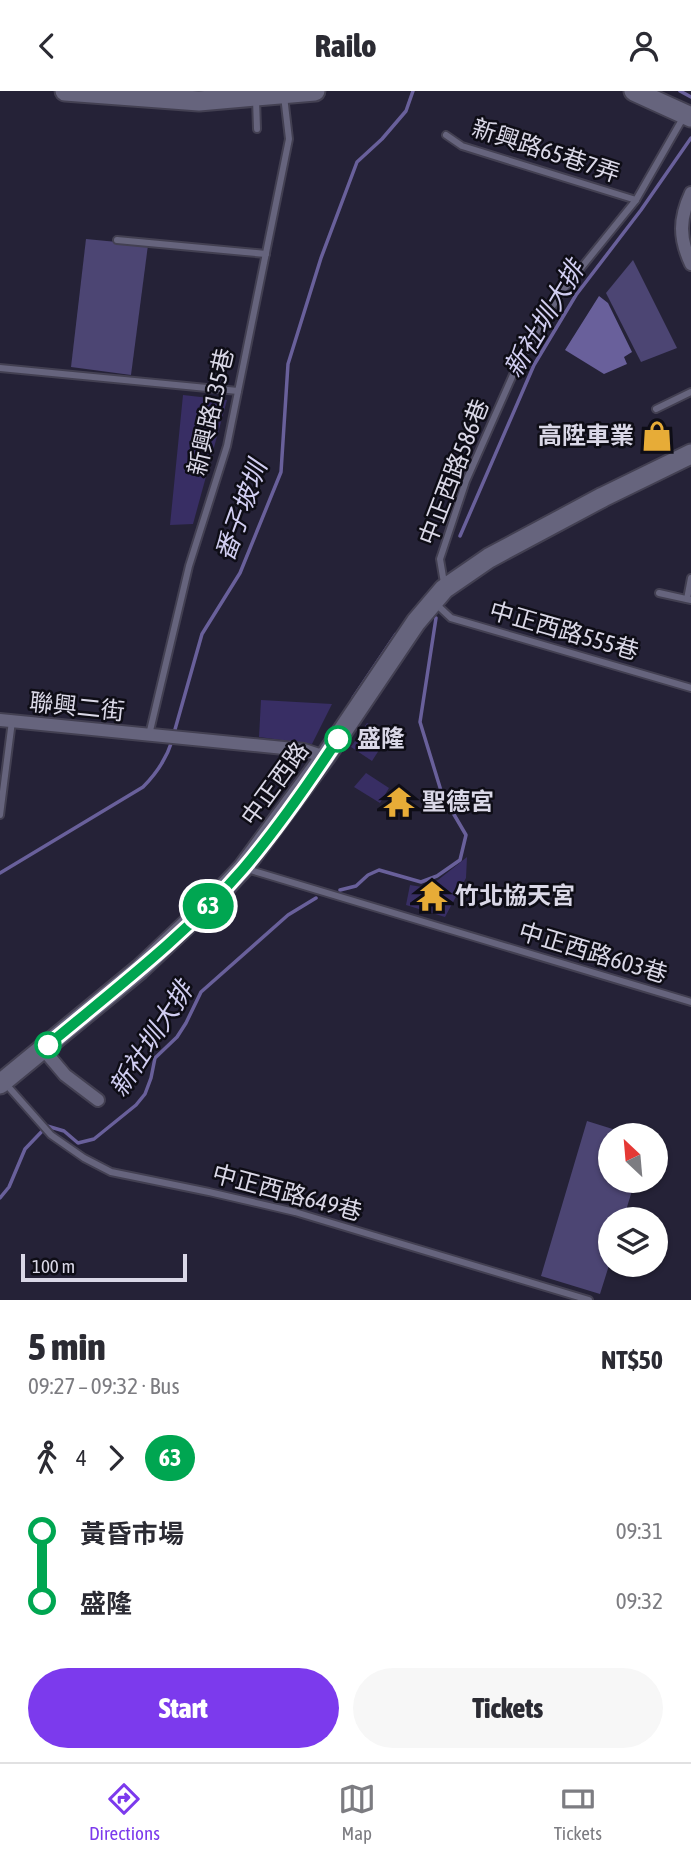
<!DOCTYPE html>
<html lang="en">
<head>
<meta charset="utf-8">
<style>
  body { margin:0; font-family:"Asap Condensed","Noto Sans TC",sans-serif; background:#f7f7f7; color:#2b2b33; height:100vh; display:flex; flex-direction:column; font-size:26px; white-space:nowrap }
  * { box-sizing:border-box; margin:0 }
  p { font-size:23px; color:#7c7c81 }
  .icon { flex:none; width:38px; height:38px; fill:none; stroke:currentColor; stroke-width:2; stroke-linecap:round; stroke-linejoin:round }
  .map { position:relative; height:1209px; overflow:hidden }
  .side { display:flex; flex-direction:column; background:#fff; flex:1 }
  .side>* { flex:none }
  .badge { padding:0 14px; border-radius:23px; font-size:24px; line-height:46px }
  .needle { width:46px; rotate:334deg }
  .buttons { position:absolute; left:598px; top:1032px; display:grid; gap:14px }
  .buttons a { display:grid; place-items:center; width:70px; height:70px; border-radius:50%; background:#fff; box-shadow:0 2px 5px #0004; font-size:35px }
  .scale { position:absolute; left:21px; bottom:18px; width:166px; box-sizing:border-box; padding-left:7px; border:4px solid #dad8e7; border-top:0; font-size:19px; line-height:24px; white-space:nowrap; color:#dad8e7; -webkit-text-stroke:5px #0e0d16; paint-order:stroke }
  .map>.badge { position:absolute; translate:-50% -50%; box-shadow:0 0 0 4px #fff }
  .legs { display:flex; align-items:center; gap:10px; height:77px; padding:0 28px; font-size:23px }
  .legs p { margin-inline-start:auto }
  .headline { display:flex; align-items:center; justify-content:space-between; height:119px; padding:0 28px }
  h1 { font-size:38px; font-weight:800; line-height:52px }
  .button { display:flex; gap:14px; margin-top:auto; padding:14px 28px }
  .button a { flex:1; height:80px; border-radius:42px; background:#7c3aed; color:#fff; font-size:28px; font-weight:800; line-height:80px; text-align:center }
  .button a+a { background:#f7f7f7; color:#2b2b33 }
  ul { padding:0 28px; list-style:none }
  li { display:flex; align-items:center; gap:24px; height:70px; font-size:26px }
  li i { display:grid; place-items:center; width:10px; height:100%; margin:0 9px; background:currentColor }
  li i::after { content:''; width:18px; height:18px; margin:-9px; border:5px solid; border-radius:50%; background:#fff }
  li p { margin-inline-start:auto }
  li:first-child i { background:linear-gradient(#0000 50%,currentColor 0) }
  li:last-child i { background:linear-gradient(currentColor 50%,#0000 0) }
  header { display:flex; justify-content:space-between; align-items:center; height:91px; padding:0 28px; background:#fff; font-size:32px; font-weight:800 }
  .tab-bar { display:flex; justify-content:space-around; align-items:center; height:98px; border-top:2px solid #e1e1e2; background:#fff; font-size:19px; color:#7c7c81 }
  .tab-bar a { display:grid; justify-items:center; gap:4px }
  .tab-bar .on { color:#7c3aed }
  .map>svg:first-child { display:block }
  .green { fill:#4c4573 }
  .water { fill:#69609b }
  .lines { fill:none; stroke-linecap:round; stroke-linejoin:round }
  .stream { stroke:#69609b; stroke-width:3.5 }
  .building { fill:#382e64 }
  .lane-casing { stroke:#434052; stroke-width:10 }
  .street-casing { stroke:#434052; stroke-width:16 }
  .secondary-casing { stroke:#434052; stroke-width:23 }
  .lane { stroke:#66647d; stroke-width:6 }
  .street { stroke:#66647d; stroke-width:12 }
  .secondary { stroke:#66647d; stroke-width:19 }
  .line-1-casing { stroke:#fff; stroke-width:16 }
  .line-1 { stroke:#00a651; stroke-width:10 }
  .stop-1-dot { fill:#fff; stroke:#00a651; stroke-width:3.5 }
  .labels { text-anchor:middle; stroke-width:5; stroke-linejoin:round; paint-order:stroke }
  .street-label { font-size:24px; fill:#dad8e7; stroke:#0e0d16 }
  .poi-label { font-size:24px; font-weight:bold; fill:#dad8e7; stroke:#0e0d16; text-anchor:start }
  .stop-label { font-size:24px; font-weight:bold; fill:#dad8e7; stroke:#0e0d16; text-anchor:start }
  .water-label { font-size:26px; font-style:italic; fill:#d1cef1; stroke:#0e0d16 }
</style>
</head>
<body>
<header><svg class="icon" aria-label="back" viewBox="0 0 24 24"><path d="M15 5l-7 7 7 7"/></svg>Railo<svg class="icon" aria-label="person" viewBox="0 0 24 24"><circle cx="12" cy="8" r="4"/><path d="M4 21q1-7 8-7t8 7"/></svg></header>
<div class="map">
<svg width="691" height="1209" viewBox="0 0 691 1209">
  <rect width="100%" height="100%" fill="#252237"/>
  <g class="green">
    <path d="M86,148L148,154L131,284L71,276Z"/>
    <path d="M633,169L677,257L641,271L606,202Z"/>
    <path d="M587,1030L635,1045H611V1090H635L623,1129H611V1168L600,1203L541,1185Z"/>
  </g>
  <path class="water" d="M599,205L608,212L632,261L624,266L627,273L604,283L565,259Z"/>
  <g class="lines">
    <g class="stream">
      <path d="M680,0L691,6"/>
      <path d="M460,445L534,274L576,204L641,119L691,47"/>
      <path d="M353,607L396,543"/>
      <path d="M174,642L202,543L240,482L281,381L288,273L321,167L357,71L382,48L406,20L413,0"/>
      <path d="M0,782L143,696C157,682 166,669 172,650"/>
      <path d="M340,799L356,795L368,784L379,779L421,791L437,785L460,769L466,744L442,703L420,631L436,527"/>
      <path d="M0,1107L9,1096L25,1058L47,1035L64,1040L78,1052L94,1048L136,1014L145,1003L151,987L155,967L177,946L186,932L201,901L288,824L316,807"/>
    </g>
  </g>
  <g class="building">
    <path d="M183,304L227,309L193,433L170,434Z"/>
    <path d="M261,609L332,613L312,653L259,646Z"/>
    <path d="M367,632L394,650L387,660L381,656L372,670L351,656Z"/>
    <path d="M366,682L389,697L380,712L354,696Z"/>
    <path d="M467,766L466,787L445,826L406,814L410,794L422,796L438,789Z"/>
  </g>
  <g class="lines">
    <defs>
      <g id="lane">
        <path d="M256,8L257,38"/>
        <path d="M446,44L462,55L636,109"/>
        <path d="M117,149L266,163"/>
        <path d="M0,277L238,300"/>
        <path d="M656,318L691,301"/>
        <path d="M444,492L440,468L466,390L520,268L560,203L636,109L683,27"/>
        <path d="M659,502L691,509"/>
        <path d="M687,508L691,487"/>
        <path d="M436,513L451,527L691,597"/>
        <path d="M149,644L189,475L227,355L289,48L284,5"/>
        <path d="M0,724L12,630"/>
        <path d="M247,778L691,911"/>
        <path d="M5,992L51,1044L84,1067L111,1081L209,1101L295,1121L589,1209"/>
      </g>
      <g id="street">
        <path d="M691,102C679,128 679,147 691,173"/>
        <path d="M0,629L304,659L325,666"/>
        <path d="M43,958L65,984L98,1009"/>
      </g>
      <g id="secondary">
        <path d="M65,0L199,10L315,0"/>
        <path d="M634,0L691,26"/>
        <path d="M0,993L140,878L214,808L243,777L325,666L416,531L444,498L489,467L603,406L691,363"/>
      </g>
    </defs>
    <use href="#lane" class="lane-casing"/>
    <use href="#street" class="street-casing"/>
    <use href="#secondary" class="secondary-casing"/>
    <use href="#lane" class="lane"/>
    <use href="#street" class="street"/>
    <use href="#secondary" class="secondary"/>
  </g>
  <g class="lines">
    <defs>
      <path id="line-1" d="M48,954C115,898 186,844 243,778C277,738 309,692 338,648"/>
    </defs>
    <use href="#line-1" class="line-1-casing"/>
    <use href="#line-1" class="line-1"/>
  </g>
  <defs>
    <symbol id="shop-bare" viewBox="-9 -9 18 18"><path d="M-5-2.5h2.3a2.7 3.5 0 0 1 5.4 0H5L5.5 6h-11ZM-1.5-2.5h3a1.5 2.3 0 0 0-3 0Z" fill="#e7ac37" stroke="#0e0d16" stroke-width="2.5" paint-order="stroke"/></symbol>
    <symbol id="temple-bare" viewBox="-9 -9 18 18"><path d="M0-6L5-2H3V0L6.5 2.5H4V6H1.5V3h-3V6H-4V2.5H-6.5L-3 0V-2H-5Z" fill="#e7ac37" stroke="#0e0d16" stroke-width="2.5" paint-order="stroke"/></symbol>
  </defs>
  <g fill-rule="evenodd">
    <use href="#shop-bare" x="635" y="323" width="44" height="44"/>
    <use href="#temple-bare" x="377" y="689" width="44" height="44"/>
    <use href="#temple-bare" x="410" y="783" width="44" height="44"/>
  </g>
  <g class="stop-1-dot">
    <circle cx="338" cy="648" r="12"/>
    <circle cx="48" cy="954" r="12"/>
  </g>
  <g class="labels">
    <g class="street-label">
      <text transform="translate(546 60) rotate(18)" y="8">新興路65巷7弄</text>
      <text transform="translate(211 321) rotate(-77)" y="8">新興路135巷</text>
      <text transform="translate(454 381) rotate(-69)" y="8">中正西路586巷</text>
      <text transform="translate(564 540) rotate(16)" y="8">中正西路555巷</text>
      <text transform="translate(77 616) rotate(6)" y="8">聯興二街</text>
      <text transform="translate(275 693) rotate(-54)" y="8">中正西路</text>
      <text transform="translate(593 862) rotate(17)" y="8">中正西路603巷</text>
      <text transform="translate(287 1102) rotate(15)" y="8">中正西路649巷</text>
    </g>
    <g class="poi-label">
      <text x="634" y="353" text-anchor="end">高陞車業</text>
      <text x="422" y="719">聖德宮</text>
      <text x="455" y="813">竹北協天宮</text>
    </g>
    <g class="stop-label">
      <text x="357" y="656">盛隆</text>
    </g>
    <g class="water-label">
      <text transform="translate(544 228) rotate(-59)" y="9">新社圳大排</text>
      <text transform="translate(241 420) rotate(-70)" y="9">番子坡圳</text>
      <text transform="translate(151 948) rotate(-57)" y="9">新社圳大排</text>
    </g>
  </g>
</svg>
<div class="buttons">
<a><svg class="needle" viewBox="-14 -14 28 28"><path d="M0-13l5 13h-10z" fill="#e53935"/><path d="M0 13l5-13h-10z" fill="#7c7c81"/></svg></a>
<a><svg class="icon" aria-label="layers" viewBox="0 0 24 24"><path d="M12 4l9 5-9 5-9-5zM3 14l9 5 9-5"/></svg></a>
</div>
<div class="scale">100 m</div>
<b class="badge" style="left:208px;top:815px;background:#00a651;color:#fff">63</b>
</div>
<section class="side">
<div class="headline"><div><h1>5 min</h1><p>09:27 – 09:32 · Bus</p></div><b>NT$50</b></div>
<div class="legs"><svg class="icon" aria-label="walk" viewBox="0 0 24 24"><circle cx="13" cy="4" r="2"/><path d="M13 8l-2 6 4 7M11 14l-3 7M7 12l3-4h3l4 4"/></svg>4<svg class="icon" aria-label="forward" viewBox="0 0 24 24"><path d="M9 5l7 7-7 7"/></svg><b class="badge" style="background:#00a651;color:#fff">63</b></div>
<ul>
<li><i style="color:#00a651"></i><b>黃昏市場</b><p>09:31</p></li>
<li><i style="color:#00a651"></i><b>盛隆</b><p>09:32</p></li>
</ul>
<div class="button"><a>Start</a><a>Tickets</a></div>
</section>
<nav class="tab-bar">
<a class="on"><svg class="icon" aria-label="directions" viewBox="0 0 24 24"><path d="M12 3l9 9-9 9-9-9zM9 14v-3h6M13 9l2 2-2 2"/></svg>Directions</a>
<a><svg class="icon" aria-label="map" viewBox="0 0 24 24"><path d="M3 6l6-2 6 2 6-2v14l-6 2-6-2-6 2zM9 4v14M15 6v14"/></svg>Map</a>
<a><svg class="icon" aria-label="tickets" viewBox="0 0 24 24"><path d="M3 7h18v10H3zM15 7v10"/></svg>Tickets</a>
</nav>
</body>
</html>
